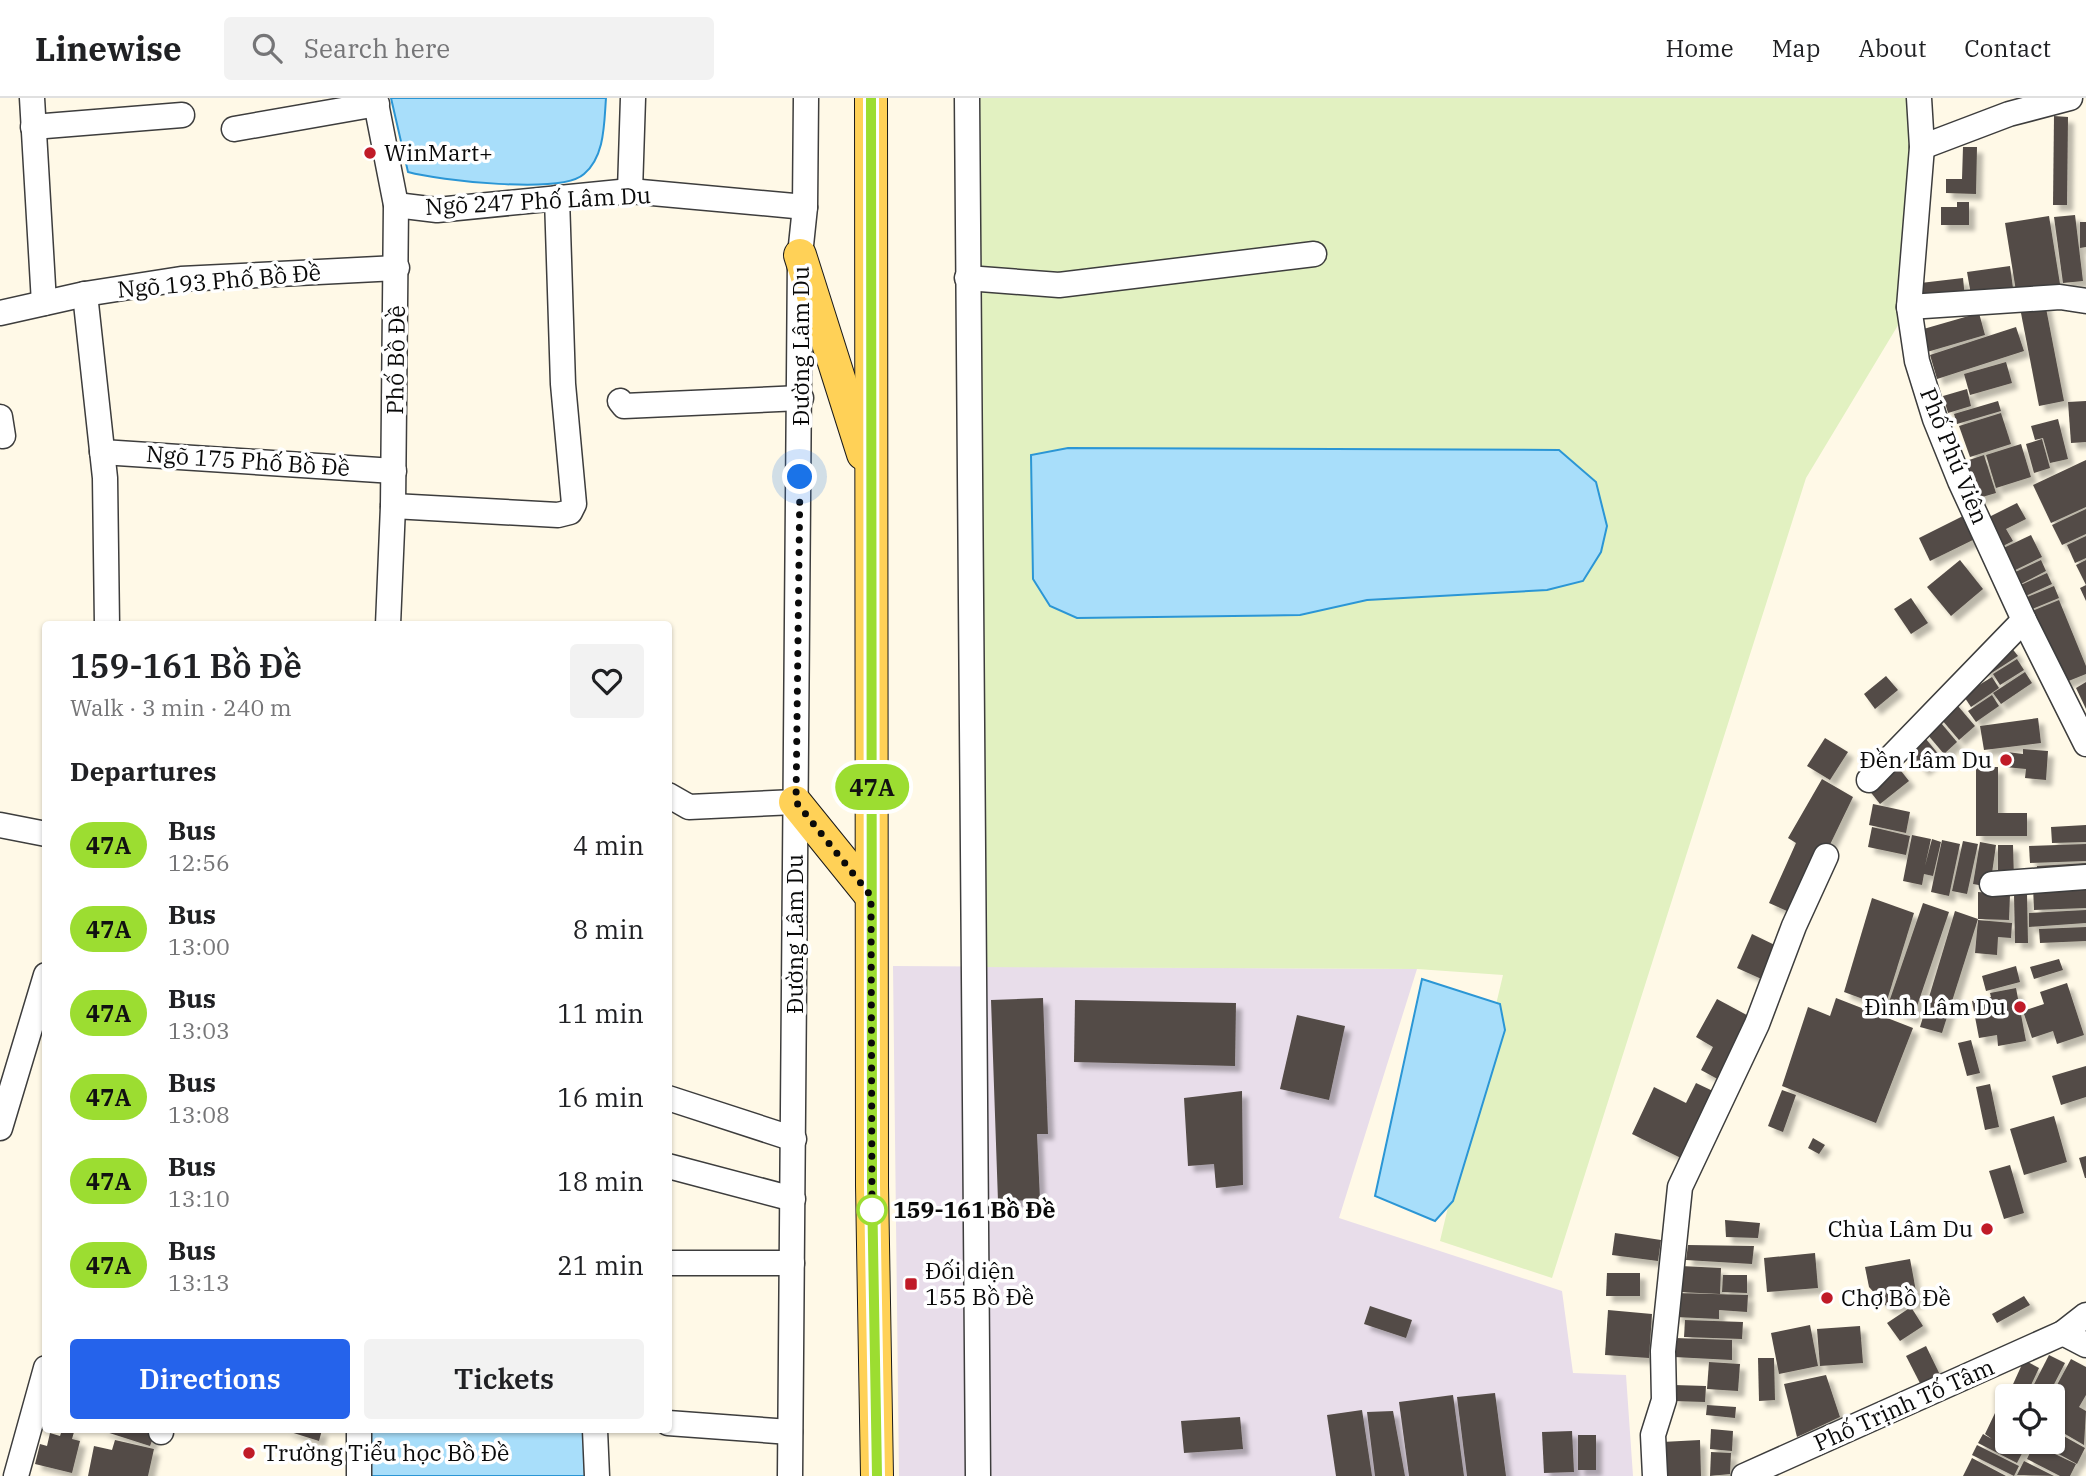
<!DOCTYPE html>
<html lang="en">
<head>
<meta charset="utf-8">
<style>
  body { margin:0; font-family:"IBM Plex Serif",serif; background:#f2f2f2; color:#202124; height:100vh; display:flex; flex-direction:column; font-size:26px; white-space:nowrap }
  * { box-sizing:border-box; margin:0 }
  p { font-size:23px; color:#757577 }
  .icon { flex:none; width:38px; height:38px; fill:none; stroke:currentColor; stroke-width:2; stroke-linecap:round; stroke-linejoin:round }
  .map { position:relative; flex:1; overflow:hidden }
  .details { position:absolute; left:42px; top:523px; width:630px; height:812px; display:flex; flex-direction:column; background:#fff; border-radius:7px; box-shadow:0 2px 5px #0004 }
  .details>* { flex:none }
  .badge { padding:0 14px; border-radius:23px; font-size:24px; line-height:46px }
  .controls { position:absolute; left:1995px; top:1286px; display:grid; gap:14px }
  .controls a { display:grid; place-items:center; width:70px; height:70px; border-radius:7px; background:#fff; box-shadow:0 2px 5px #0004; font-size:35px }
  .you { position:absolute; width:35px; height:35px; margin:-18px; border:5px solid #fff; border-radius:50%; background:#1a73e8; box-shadow:0 0 0 10px #1a73e833 }
  .map>.badge { position:absolute; translate:-50% -50%; box-shadow:0 0 0 4px #fff }
  h2 { padding:0 28px; font-size:26px; line-height:63px }
  .round { display:grid; place-items:center; flex:none; width:74px; height:74px; border-radius:7px; background:#f2f2f2 }
  .summary { display:flex; align-items:center; justify-content:space-between; height:119px; padding:0 28px }
  h1 { font-size:33px; font-weight:600; line-height:52px }
  .cta { display:flex; gap:14px; margin-top:auto; padding:14px 28px }
  .cta a { flex:1; height:80px; border-radius:7px; background:#2563eb; color:#fff; font-size:28px; font-weight:600; line-height:80px; text-align:center }
  .cta a+a { background:#f2f2f2; color:#202124 }
  ul { padding:0; list-style:none }
  li { display:flex; align-items:center; gap:21px; height:84px; padding:0 28px }
  li div { flex:1 }
  li b { display:block; font-size:26px }
  li em { font-style:normal }
  li .badge { min-width:77px; font-weight:700; text-align:center }
  header { display:flex; align-items:center; gap:42px; box-sizing:border-box; height:98px; padding:0 35px; background:#fff; border-bottom:2px solid #e0e0e0 }
  header strong { font-size:33px }
  nav { display:flex; gap:38px; margin-inline-start:auto; font-size:24px }
  .search { width:490px; height:63px; background:#f2f2f2; display:flex; align-items:center; gap:18px; box-sizing:border-box; padding:0 24px; border-radius:7px; color:#757577; font-size:26px }
  .map>svg:first-child { display:block }
  .industrial { fill:#e8ddea }
  .pitch { fill:#e2f1c1 }
  .water { fill:#a8defa; stroke:#2b96d5; stroke-width:2 }
  .building { fill:#534b46; filter:url(#shadow) }
  .lines { fill:none; stroke-linecap:round; stroke-linejoin:round }
  .minor-casing { stroke:#3d3d3d; stroke-width:27 }
  .major-casing { stroke:#1b1b1b; stroke-width:34 }
  .minor { stroke:#fff; stroke-width:24 }
  .major { stroke:#ffd157; stroke-width:32 }
  .line-casing { stroke:#fff; stroke-width:16 }
  .line { stroke:#9cdd31; stroke-width:10 }
  .walk { stroke:#0a0a0a; stroke-width:7; stroke-dasharray:0 12.6 }
  .poi-dot { fill:#c01b28; stroke:#fff; stroke-width:2.5 }
  .stop-dot { fill:#fff; stroke:#9cdd31; stroke-width:3.5 }
  .labels { text-anchor:middle; stroke-width:7; stroke-linejoin:round; paint-order:stroke }
  .poi-label { font-size:23px; fill:#0a0a0a; stroke:#fff; text-anchor:start }
  .street-label { font-size:23px; fill:#0a0a0a; stroke:#fff }
  .stop-label { font-size:23px; font-weight:bold; fill:#0a0a0a; stroke:#fff; text-anchor:start }
</style>
</head>
<body>
<header>
<strong>Linewise</strong>
<div class="search"><svg class="icon" aria-label="search" viewBox="0 0 24 24"><circle cx="10" cy="10" r="6"/><path d="M15 15l6 6"/></svg>Search here</div>
<nav><a>Home</a><a>Map</a><a>About</a><a>Contact</a></nav>
</header>
<div class="map">
<svg width="2086" height="1378" viewBox="0 0 2086 1378">
  <defs>
    <filter id="shadow"><feDropShadow dx="6" dy="6" stdDeviation="2" flood-color="#0004"/></filter>
  </defs>
  <rect width="100%" height="100%" fill="#fff9e7"/>
  <path class="industrial" d="M893,868L1417,871L1339,1120L1562,1193L1573,1275L1626,1277L1633,1378H899Z"/>
  <path class="pitch" d="M966,0H1916L1909,209L1806,380L1552,1180L1440,1143L1503,877L1417,871L974,869Z"/>
  <g class="water">
    <path d="M391,0H606C604,26 605,58 584,76C561,97 438,82 408,74Z"/>
    <path d="M1068,350L1559,352L1596,384L1607,428L1601,454L1583,483L1547,492L1367,502L1300,517L1077,520L1050,508L1033,481L1031,357Z"/>
    <path d="M1422,881L1500,906L1505,932L1453,1103L1435,1123L1375,1098Z"/>
    <path d="M367,1332H584L585,1378H366Z"/>
  </g>
  <g class="building">
    <path d="M2054,18L2068,19L2067,107H2053Z"/>
    <path d="M1963,49H1977L1976,96L1946,95V81H1962Z"/>
    <path d="M1957,104H1969V127H1941V109H1957Z"/>
    <path d="M2075,117L2083,183L2063,185L2054,119Z"/>
    <path d="M2049,118L2060,186L2016,193L2005,125Z"/>
    <path d="M2080,124H2086V149L2080,150Z"/>
    <path d="M2010,168L2013,190L1971,197L1967,174Z"/>
    <path d="M1963,180L1965,200L1914,206L1912,186Z"/>
    <path d="M2045,205L2064,303L2039,308L2020,210Z"/>
    <path d="M1979,215L1985,237L1927,254L1920,232Z"/>
    <path d="M2016,229L2024,253L1937,281L1930,257Z"/>
    <path d="M2006,264L2012,285L1970,297L1964,276Z"/>
    <path d="M1967,291L1971,308L1948,315L1943,298Z"/>
    <path d="M1998,303L2001,313L1957,326L1954,316Z"/>
    <path d="M2086,303V344L2071,345L2068,304Z"/>
    <path d="M2001,315L2011,346L1970,359L1959,328Z"/>
    <path d="M2058,321L2068,361L2050,365L2043,340L2035,342L2031,328Z"/>
    <path d="M2042,341L2050,370L2034,375L2026,346Z"/>
    <path d="M2021,346L2031,379L1996,390L1986,357Z"/>
    <path d="M1984,357L1996,395L1972,402L1960,365Z"/>
    <path d="M2086,362V409L2051,425L2033,387Z"/>
    <path d="M2017,405L2026,421L2006,431L2013,443L1995,452L1981,423Z"/>
    <path d="M2086,411V436L2062,447L2052,427Z"/>
    <path d="M1967,416L1979,439L1930,463L1919,440Z"/>
    <path d="M2031,437L2042,459L2007,476L1995,454Z"/>
    <path d="M2086,438V460L2075,465L2067,447Z"/>
    <path d="M1960,462L1983,491L1951,518L1927,489Z"/>
    <path d="M2041,462L2046,473L2013,490L2007,478Z"/>
    <path d="M2086,462V503L2080,490L2086,487L2076,467Z"/>
    <path d="M2047,475L2052,486L2017,502L2012,491Z"/>
    <path d="M2054,488L2059,500L2025,514L2020,502Z"/>
    <path d="M1911,500L1928,525L1911,536L1894,511Z"/>
    <path d="M2059,502L2086,568V576L2061,586L2032,513Z"/>
    <path d="M2011,549L2018,558L1987,578L1981,569Z"/>
    <path d="M2017,561L2024,572L2000,587L1993,576Z"/>
    <path d="M2025,574L2032,585L2001,606L1993,595Z"/>
    <path d="M1886,578L1898,592L1875,611L1864,596Z"/>
    <path d="M1992,579L1999,590L1971,609L1963,597Z"/>
    <path d="M2086,584V611L2076,590Z"/>
    <path d="M1992,597L1999,608L1976,624L1968,613Z"/>
    <path d="M1952,601L1975,628L1959,642L1936,615Z"/>
    <path d="M1936,619L1957,644L1944,656L1922,630Z"/>
    <path d="M2038,620L2041,645L1984,652L1980,628Z"/>
    <path d="M1921,635L1940,658L1923,672L1904,649Z"/>
    <path d="M1825,640L1848,654L1830,682L1807,668Z"/>
    <path d="M2023,651L2048,653L2046,682L2025,680L2026,671L2005,669L2007,654L2023,656Z"/>
    <path d="M1894,664L1909,683L1880,706L1865,687Z"/>
    <path d="M1976,669H1998V715H2027V738H1976Z"/>
    <path d="M1822,681L1853,699L1796,817L1769,805L1796,745L1788,740Z"/>
    <path d="M1873,706L1910,714L1906,735L1869,727Z"/>
    <path d="M2086,727V744L2052,745L2051,729Z"/>
    <path d="M1872,729L1910,738L1906,757L1868,749Z"/>
    <path d="M1912,737L1931,741L1925,768L1932,741L1941,744L1933,778L1924,776L1922,787L1903,783Z"/>
    <path d="M1942,742L1960,746L1949,798L1931,794Z"/>
    <path d="M1963,743L1978,746L1967,796L1952,793Z"/>
    <path d="M1980,744L1996,747L1990,789L1973,786Z"/>
    <path d="M2086,746V763L2030,765L2029,748Z"/>
    <path d="M1998,747H2013L2014,782H1998Z"/>
    <path d="M2086,765V777L2037,780V768Z"/>
    <path d="M2086,787V810L2034,812L2033,789Z"/>
    <path d="M1978,794L2010,796L2009,822L1978,821Z"/>
    <path d="M2014,796H2027L2028,845H2015Z"/>
    <path d="M1872,800L1914,815L1885,909L1844,894Z"/>
    <path d="M1923,805L1949,814L1913,920L1887,910Z"/>
    <path d="M2086,812V825L2029,829V815Z"/>
    <path d="M1955,813L1978,821L1942,935L1920,929Z"/>
    <path d="M1978,822L2012,825L2011,840L1998,839L1997,857L1975,855Z"/>
    <path d="M2086,829V843L2040,845L2039,831Z"/>
    <path d="M1752,836L1781,850L1766,883L1737,870Z"/>
    <path d="M2059,861L2063,872L2034,881L2030,869Z"/>
    <path d="M2016,868L2020,884L1986,893L1982,878Z"/>
    <path d="M2067,885L2084,937L2057,946L2053,933L2032,940L2023,913L2044,906L2040,894Z"/>
    <path d="M2016,890L2026,943L1998,948L1997,937L1979,940L1972,903L1991,899L1990,895Z"/>
    <path d="M1043,900L1048,1036H1037L1040,1102L998,1103L991,902Z"/>
    <path d="M1836,900L1913,930L1876,1025L1782,988L1808,909L1830,918Z"/>
    <path d="M1717,901L1756,922L1723,984L1701,972L1713,949L1696,939Z"/>
    <path d="M1075,902L1236,905L1235,968L1074,964Z"/>
    <path d="M1297,917L1345,928L1329,1002L1280,991Z"/>
    <path d="M1971,942L1980,975L1967,978L1958,945Z"/>
    <path d="M2086,968V999L2061,1007L2052,978Z"/>
    <path d="M1696,985L1715,994L1683,1061L1632,1036L1654,989L1686,1005Z"/>
    <path d="M1990,986L1999,1029L1985,1032L1976,989Z"/>
    <path d="M1782,992L1796,997L1783,1034L1768,1028Z"/>
    <path d="M1242,993L1243,1087L1216,1090L1214,1066L1188,1068L1184,1000Z"/>
    <path d="M2054,1018L2067,1064L2024,1077L2010,1031Z"/>
    <path d="M1813,1040L1825,1047L1819,1056L1808,1050Z"/>
    <path d="M2086,1058V1080H2085L2079,1060Z"/>
    <path d="M2010,1067L2024,1115L2004,1121L1989,1073Z"/>
    <path d="M1725,1122L1760,1125L1758,1140L1726,1139Z"/>
    <path d="M1615,1135L1661,1142L1658,1163L1612,1157Z"/>
    <path d="M1688,1147L1754,1148L1752,1166L1686,1162Z"/>
    <path d="M1815,1155L1818,1190L1767,1194L1764,1160Z"/>
    <path d="M1910,1161L1918,1204L1888,1210L1869,1189L1865,1169Z"/>
    <path d="M1681,1168L1721,1170L1720,1196L1679,1194Z"/>
    <path d="M1607,1175H1640V1198H1606Z"/>
    <path d="M1723,1177H1747V1195L1722,1194Z"/>
    <path d="M1676,1195L1748,1197L1747,1214L1719,1212V1221L1675,1219Z"/>
    <path d="M2024,1198L2030,1207L1997,1225L1992,1216Z"/>
    <path d="M1370,1208L1412,1222L1406,1240L1364,1226Z"/>
    <path d="M1911,1209L1923,1228L1900,1243L1887,1225Z"/>
    <path d="M1608,1212L1652,1216L1649,1260L1605,1257Z"/>
    <path d="M1685,1222L1743,1224L1742,1241L1684,1239Z"/>
    <path d="M1810,1227L1818,1268L1779,1276L1771,1235Z"/>
    <path d="M1860,1228L1863,1265L1820,1268L1817,1231Z"/>
    <path d="M1675,1240L1732,1242V1262L1674,1259Z"/>
    <path d="M1926,1248L1943,1283L1924,1293L1906,1258Z"/>
    <path d="M2049,1257L2065,1265L2048,1298H2028Z"/>
    <path d="M1758,1260H1774L1775,1302L1759,1303Z"/>
    <path d="M2071,1261L2086,1269V1297L2079,1309L2086,1313L2084,1347L2053,1329L2051,1298Z"/>
    <path d="M2024,1262L2039,1270L2026,1298H2016L2009,1295Z"/>
    <path d="M1709,1264L1740,1266L1738,1293L1707,1291Z"/>
    <path d="M1826,1277L1840,1319L1797,1339L1784,1286Z"/>
    <path d="M1674,1287L1706,1288L1705,1304L1673,1303Z"/>
    <path d="M1495,1295L1506,1378H1467L1457,1299Z"/>
    <path d="M1453,1297L1464,1378H1409L1399,1304Z"/>
    <path d="M2007,1298V1318L1999,1314Z"/>
    <path d="M1707,1307L1736,1309L1735,1320L1706,1317Z"/>
    <path d="M1362,1312L1372,1378H1336L1327,1317Z"/>
    <path d="M1393,1313L1405,1378H1375L1367,1314Z"/>
    <path d="M1995,1315L2007,1322V1344H2028L2017,1365L1978,1345L1983,1336L1992,1341L1985,1336Z"/>
    <path d="M1240,1319L1243,1351L1184,1355L1181,1323Z"/>
    <path d="M1711,1331L1733,1333L1732,1353L1710,1351Z"/>
    <path d="M62,1332L74,1334L72,1341L80,1343L72,1375L35,1366L40,1346L47,1348L50,1335L60,1338Z"/>
    <path d="M100,1332H156L150,1348Z"/>
    <path d="M284,1332H322L319,1343Z"/>
    <path d="M2053,1332L2085,1350L2077,1366L2037,1344H2053Z"/>
    <path d="M1572,1333L1574,1374L1544,1375L1542,1334Z"/>
    <rect x="1578" y="1337" width="18" height="35"/>
    <path d="M115,1342L154,1351L148,1378H88L94,1348L112,1352Z"/>
    <path d="M1700,1342L1701,1378H1663L1662,1344Z"/>
    <path d="M2034,1346L2076,1366L2070,1378H2060L2027,1361Z"/>
    <path d="M1977,1347L2019,1368L2014,1378L1972,1357Z"/>
    <path d="M1711,1354L1731,1355L1730,1376L1710,1378Z"/>
    <path d="M1972,1360L2006,1378H1963Z"/>
    <path d="M2024,1363L2054,1378L2017,1377Z"/>
  </g>
  <g class="lines">
    <defs>
      <g id="minor">
        <path d="M32,0L44,205"/>
        <path d="M375,0L396,107L393,408L388,527"/>
        <path d="M967,0L978,1378"/>
        <path d="M1919,0L1922,49L1909,209L1917,263L1935,321L1960,383L2024,522L2086,646"/>
        <path d="M33,29L182,17"/>
        <path d="M234,31L377,6"/>
        <path d="M1922,49L2009,16L2070,0"/>
        <path d="M630,93L633,0"/>
        <path d="M396,107L437,112L630,93L805,109"/>
        <path d="M967,180L1059,187L1314,156"/>
        <path d="M85,196L105,380L107,527"/>
        <path d="M1909,209L2060,199L2086,203"/>
        <path d="M0,215L85,196L181,181L397,170"/>
        <path d="M620,303L624,308L801,300"/>
        <path d="M0,319L3,338"/>
        <path d="M102,354L394,373"/>
        <path d="M393,408L558,417L570,414L574,406L563,286L557,100"/>
        <path d="M1869,682L2024,522"/>
        <path d="M668,697L689,709L795,704"/>
        <path d="M0,727L46,736"/>
        <path d="M1992,786L2086,779"/>
        <path d="M668,1000L794,1041"/>
        <path d="M0,1030L46,877"/>
        <path d="M668,1068L793,1101"/>
        <path d="M668,1165H792"/>
        <path d="M2063,1235L2086,1247"/>
        <path d="M668,1325L790,1334"/>
        <path d="M595,1332L597,1378"/>
        <path d="M161,1334V1332"/>
        <path d="M16,1378L46,1270"/>
        <path d="M359,1378V1332"/>
        <path d="M790,1378L800,157L805,109L806,0"/>
        <path d="M1655,1378L1653,1337L1664,1302L1663,1253L1680,1089L1757,926L1794,828L1826,758"/>
        <path d="M1744,1378L2063,1235L2086,1217"/>
      </g>
      <g id="major">
        <path d="M871,0L872,1088L877,1378"/>
        <path d="M800,157L863,356"/>
        <path d="M795,704L871,798"/>
      </g>
    </defs>
    <use href="#minor" class="minor-casing"/>
    <use href="#major" class="major-casing"/>
    <use href="#minor" class="minor"/>
    <use href="#major" class="major"/>
  </g>
  <g class="lines">
    <defs>
      <path id="line" d="M871,0L872,1088L877,1378"/>
    </defs>
    <use href="#line" class="line-casing"/>
    <use href="#line" class="line"/>
    <path class="walk" d="M800,379L796,704L871,798L872,1112"/>
  </g>
  <g class="poi-dot">
    <circle cx="370" cy="55" r="7"/>
    <circle cx="2006" cy="662" r="7"/>
    <circle cx="2020" cy="909" r="7"/>
    <circle cx="1987" cy="1131" r="7"/>
    <rect x="904" y="1179" width="14" height="14" rx="3.5"/>
    <circle cx="1827" cy="1200" r="7"/>
    <circle cx="249" cy="1355" r="7"/>
  </g>
  <circle class="stop-dot" cx="872" cy="1112" r="14"/>
  <g class="labels">
    <g class="poi-label">
      <text x="384" y="63">WinMart+</text>
      <text x="1992" y="670" text-anchor="end">Đền Lâm Du</text>
      <text x="2006" y="917" text-anchor="end">Đình Lâm Du</text>
      <text x="1973" y="1139" text-anchor="end">Chùa Lâm Du</text>
      <text x="925" y="1181">Đối diện<tspan x="925" dy="26">155 Bồ Đề</tspan></text>
      <text x="1841" y="1208">Chợ Bồ Đề</text>
      <text x="263" y="1363">Trường Tiểu học Bồ Đề</text>
    </g>
    <g class="street-label">
      <text transform="translate(538 103) rotate(-3)" y="8">Ngõ 247 Phố Lâm Du</text>
      <text transform="translate(219 183) rotate(-5)" y="8">Ngõ 193 Phố Bồ Đề</text>
      <text transform="translate(801 248) rotate(-90)" y="8">Đường Lâm Du</text>
      <text transform="translate(396 262) rotate(-89)" y="8">Phố Bồ Đề</text>
      <text transform="translate(1954 358) rotate(68)" y="8">Phố Phú Viên</text>
      <text transform="translate(248 363) rotate(4)" y="8">Ngõ 175 Phố Bồ Đề</text>
      <text transform="translate(795 836) rotate(-90)" y="8">Đường Lâm Du</text>
      <text transform="translate(1904 1307) rotate(-24)" y="8">Phố Trịnh Tố Tâm</text>
    </g>
    <g class="stop-label">
      <text x="893" y="1120">159-161 Bồ Đề</text>
    </g>
  </g>
</svg>
<div class="controls">
<a><svg class="icon" aria-label="locate" viewBox="0 0 24 24"><circle cx="12" cy="12" r="6"/><path d="M12 2v4M12 18v4M2 12h4M18 12h4"/></svg></a>
</div>
<div class="you" style="left:800px;top:379px"></div>
<b class="badge" style="left:872px;top:689px;background:#9cdd31;color:#111">47A</b>
<section class="details">
<div class="summary"><div><h1>159-161 Bồ Đề</h1><p>Walk · 3 min · 240 m</p></div><a class="round"><svg class="icon" aria-label="heart" viewBox="0 0 24 24"><path d="M12 20l-8-8c-3-5 5-10 8-4 3-6 11-1 8 4z"/></svg></a></div>
<h2>Departures</h2>
<ul>
<li><span class="badge" style="background:#9cdd31;color:#111">47A</span><div><b>Bus</b><p>12:56</p></div><em>4 min</em></li>
<li><span class="badge" style="background:#9cdd31;color:#111">47A</span><div><b>Bus</b><p>13:00</p></div><em>8 min</em></li>
<li><span class="badge" style="background:#9cdd31;color:#111">47A</span><div><b>Bus</b><p>13:03</p></div><em>11 min</em></li>
<li><span class="badge" style="background:#9cdd31;color:#111">47A</span><div><b>Bus</b><p>13:08</p></div><em>16 min</em></li>
<li><span class="badge" style="background:#9cdd31;color:#111">47A</span><div><b>Bus</b><p>13:10</p></div><em>18 min</em></li>
<li><span class="badge" style="background:#9cdd31;color:#111">47A</span><div><b>Bus</b><p>13:13</p></div><em>21 min</em></li>
</ul>
<div class="cta"><a>Directions</a><a>Tickets</a></div>
</section>
</div>
</body>
</html>
